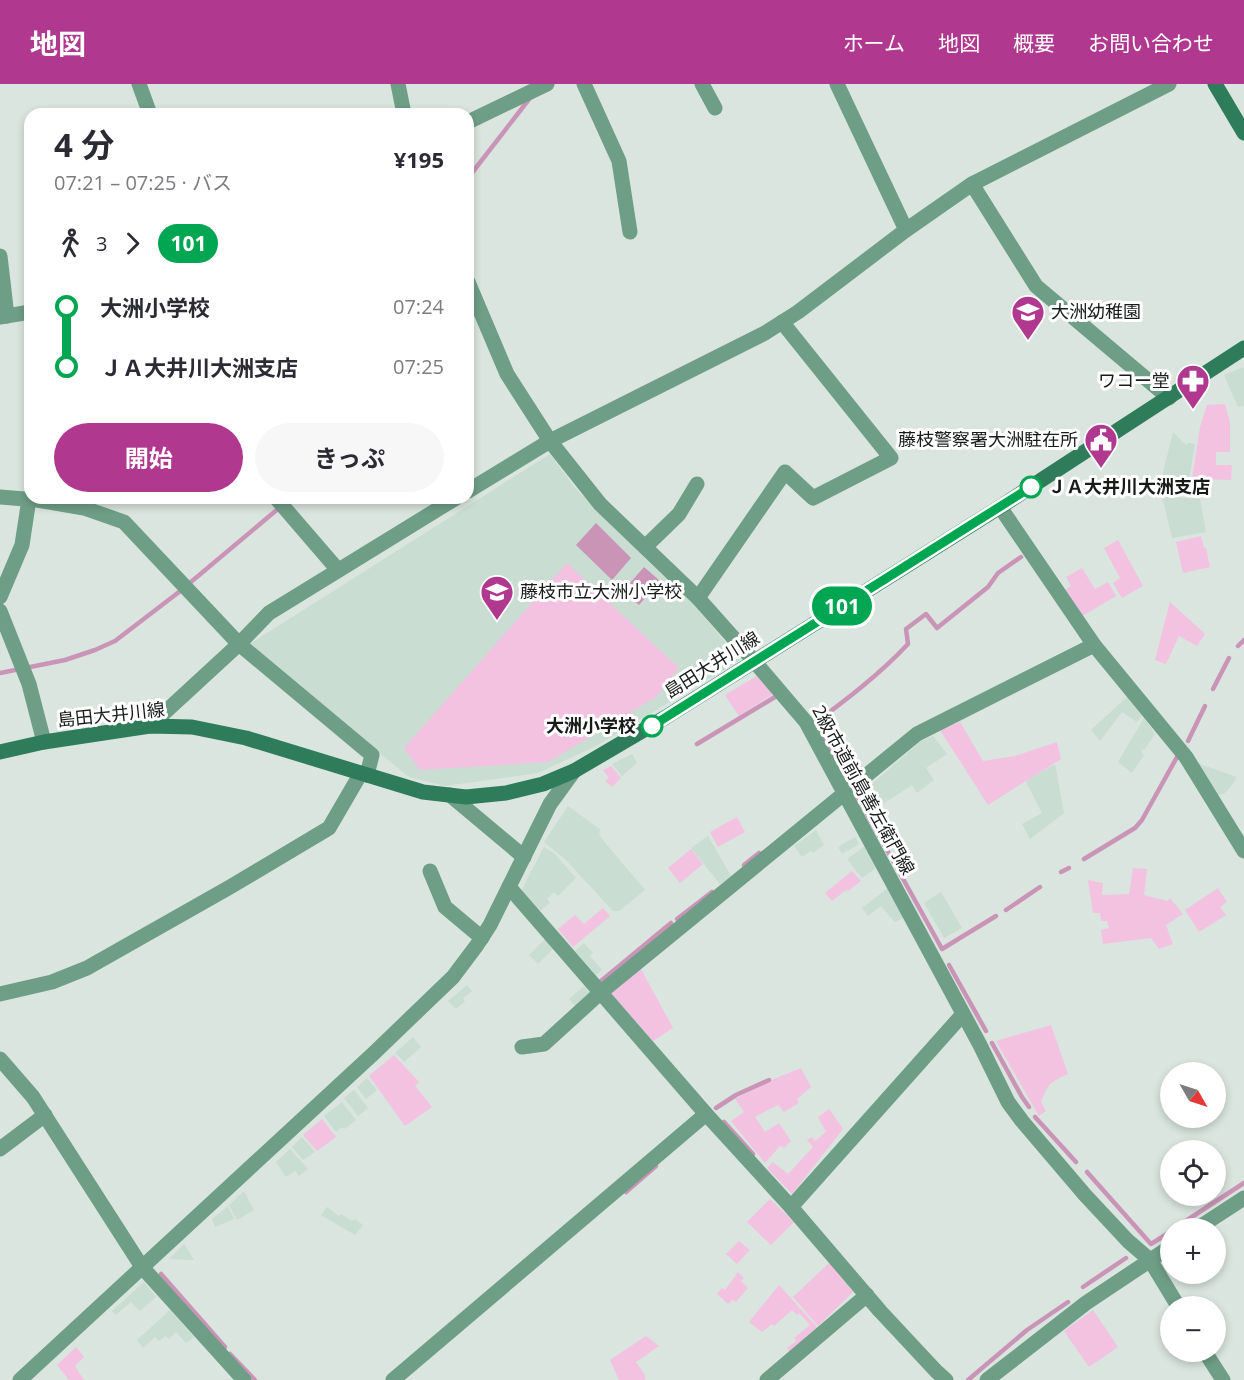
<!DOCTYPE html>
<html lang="ja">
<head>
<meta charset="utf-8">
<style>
  body { margin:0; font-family:"Open Sans","Noto Sans JP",sans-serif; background:#f7f7f7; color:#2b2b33; height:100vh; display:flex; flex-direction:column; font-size:22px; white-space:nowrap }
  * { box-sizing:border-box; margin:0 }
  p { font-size:20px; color:#7c7c81 }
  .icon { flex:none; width:33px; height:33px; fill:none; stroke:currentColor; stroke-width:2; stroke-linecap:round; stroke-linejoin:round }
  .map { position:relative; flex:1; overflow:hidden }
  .panel { position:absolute; left:24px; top:24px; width:450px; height:396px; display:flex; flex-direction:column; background:#fff; border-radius:18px; box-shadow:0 3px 9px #0003 }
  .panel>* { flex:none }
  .badge { padding:0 12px; border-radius:20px; font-size:21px; line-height:39px }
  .needle { width:39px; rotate:129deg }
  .tools { position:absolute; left:1160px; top:978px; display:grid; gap:12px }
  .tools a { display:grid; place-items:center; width:66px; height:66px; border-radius:50%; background:#fff; box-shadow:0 3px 9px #0003; font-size:30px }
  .map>.badge { position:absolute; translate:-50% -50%; box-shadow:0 0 0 3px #fff }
  .legs { display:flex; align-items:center; gap:9px; height:66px; padding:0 30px; font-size:20px }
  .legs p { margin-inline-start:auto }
  .overview { display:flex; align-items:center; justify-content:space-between; height:102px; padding:0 30px }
  h1 { font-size:33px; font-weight:700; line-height:45px }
  .button { display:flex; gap:12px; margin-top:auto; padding:12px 30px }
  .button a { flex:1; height:69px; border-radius:36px; background:#b0398f; color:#fff; font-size:24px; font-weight:700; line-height:69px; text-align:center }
  .button a+a { background:#f7f7f7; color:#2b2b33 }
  ul { padding:0 30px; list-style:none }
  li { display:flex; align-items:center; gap:21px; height:60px; font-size:22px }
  li i { display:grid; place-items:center; width:9px; height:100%; margin:0 8px; background:currentColor }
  li i::after { content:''; width:15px; height:15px; margin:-8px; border:4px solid; border-radius:50%; background:#fff }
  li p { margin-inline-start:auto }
  li:first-child i { background:linear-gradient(#0000 50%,currentColor 0) }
  li:last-child i { background:linear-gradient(currentColor 50%,#0000 0) }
  header { display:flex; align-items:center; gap:36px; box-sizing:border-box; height:84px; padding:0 30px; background:#b0398f; color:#fff }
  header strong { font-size:28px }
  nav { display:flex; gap:33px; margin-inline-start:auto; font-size:21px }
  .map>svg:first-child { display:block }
  .built { fill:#c9ddd2 }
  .green { fill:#f3c2e1 }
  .water { fill:#ca94b6 }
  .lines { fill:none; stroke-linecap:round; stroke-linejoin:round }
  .stream { stroke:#ca94b6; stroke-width:4.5 }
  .minor { stroke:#6f9e86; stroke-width:15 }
  .tertiary { stroke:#6f9e86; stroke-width:15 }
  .secondary { stroke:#2e7c5a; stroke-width:15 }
  .line-1-casing { stroke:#fff; stroke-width:14 }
  .line-1 { stroke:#00a651; stroke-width:9 }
  .stop-1-dot { fill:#fff; stroke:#00a651; stroke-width:3 }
  .labels { text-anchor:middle; stroke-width:6; stroke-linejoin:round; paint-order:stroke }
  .poi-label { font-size:18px; fill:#181c19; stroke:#fff; text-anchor:start }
  .stop-label { font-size:18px; font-weight:bold; fill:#181c19; stroke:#fff; text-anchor:start }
  .street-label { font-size:18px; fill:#181c19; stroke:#fff }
</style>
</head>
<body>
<header>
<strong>地図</strong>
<nav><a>ホーム</a><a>地図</a><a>概要</a><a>お問い合わせ</a></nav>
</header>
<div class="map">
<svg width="1244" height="1296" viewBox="0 0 1244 1296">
  <rect width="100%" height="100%" fill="#dae5df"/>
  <g class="built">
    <path d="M1244,283V322L1238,323L1224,291Z"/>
    <path d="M1173,348L1186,361L1189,359L1195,360L1189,396L1160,401Z"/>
    <path d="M550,370L575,404L653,482L687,512L740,576L596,662L538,689L445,702L409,693L248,561Z"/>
    <path d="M1162,412L1200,415L1206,448L1172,454Z"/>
    <path d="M1127,613L1142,632L1137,638L1122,628L1100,657L1091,646Z"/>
    <path d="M1144,634L1155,650L1145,665H1144L1141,668L1144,671L1132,689L1118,678Z"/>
    <path d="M933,652L947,670L926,684L934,696L917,709L912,701L875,725L863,708L921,657Z"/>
    <path d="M632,670L637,679L622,692L612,680Z"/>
    <path d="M1197,679L1237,693L1232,701L1224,710L1217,711Z"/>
    <path d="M1055,680L1064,729L1030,755L1022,740L1042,729L1025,696Z"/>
    <path d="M568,722L601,746L599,748L601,754L645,806L619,827H613L567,777L544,758Z"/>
    <path d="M816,746L824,761L813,769L811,767L802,773L794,762Z"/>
    <path d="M708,752L731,792L720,800L691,764Z"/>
    <path d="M855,753L859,760L842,770L838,763Z"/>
    <path d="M865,762L876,784L862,794L847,775Z"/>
    <path d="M544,763L555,770L576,794L558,812L554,808L547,815L550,819L540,827L520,809Z"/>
    <path d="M888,804L903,834L895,838L881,822L868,832L862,824Z"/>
    <path d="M941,808L962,844L944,854L924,819Z"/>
    <path d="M545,855L554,864L538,880L529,871Z"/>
    <path d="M584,859L593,869L590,872L602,886L596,891L575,867Z"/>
    <path d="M467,901L472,907L463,914L465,917L456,925L448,917Z"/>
    <path d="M584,902L590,909L575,922L569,915Z"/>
    <path d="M413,953L421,963L404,978L395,969Z"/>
    <path d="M367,994L377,1006L366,1015L357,1003Z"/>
    <path d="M354,1006L368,1024L358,1032L344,1014Z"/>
    <path d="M342,1018L356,1036L345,1045L342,1043L336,1048L324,1032Z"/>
    <path d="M302,1053L315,1068L303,1076L292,1063Z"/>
    <path d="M290,1065L308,1085L299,1092L295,1087L286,1093L276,1078Z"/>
    <path d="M244,1107L254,1126L237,1136L229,1121Z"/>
    <path d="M228,1122L234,1135L215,1143L212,1135Z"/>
    <path d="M327,1123L339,1132L341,1130L352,1137L355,1135L363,1141L355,1151L321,1131Z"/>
    <path d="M184,1160L194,1176L169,1175Z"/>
    <path d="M144,1198L156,1213L140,1227L131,1218L116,1231L112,1227Z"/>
    <path d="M170,1226L194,1253L186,1259L176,1248L169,1255L165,1252L159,1257L155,1253L143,1264L137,1256Z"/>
  </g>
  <g class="green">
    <path d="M1225,320L1230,338V368H1216V381H1232L1231,396L1192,395L1200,343L1207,321Z"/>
    <path d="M1201,452L1204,464H1206L1210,483L1183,489L1176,458Z"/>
    <path d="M1118,456L1143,502L1122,514L1113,499L1120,494L1104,464Z"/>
    <path d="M567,479L679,584L656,613L548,678L420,686L404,664Z"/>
    <path d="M1082,484L1095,505L1108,498L1116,512L1079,534L1063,507L1071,502L1066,493Z"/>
    <path d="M1170,518L1205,550L1197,562L1179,552L1166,580L1155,576Z"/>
    <path d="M757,592L773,610L739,632L725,611Z"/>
    <path d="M960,638L983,677L1015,672L1057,658L1061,675L988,721L940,646Z"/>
    <path d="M611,682L621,694L612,703L605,697L609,694L603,686Z"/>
    <path d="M737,733L745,748L718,763L710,748Z"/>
    <path d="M691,765L703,780L680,799L668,784Z"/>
    <path d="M1133,784L1147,785L1144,811L1167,817L1170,814L1183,830L1166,841L1173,860L1159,865L1151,854L1103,860L1101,846L1109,844L1107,837H1101L1100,829H1093L1088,796L1103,799L1102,811L1129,810Z"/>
    <path d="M852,787L861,797L848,807L846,806L832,817L825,809Z"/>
    <path d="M1218,804L1227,818L1220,823L1226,831L1199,848L1185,826Z"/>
    <path d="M603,824L610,832L573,863L558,845L575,831L584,840Z"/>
    <path d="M641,885L673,944L653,957L610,908Z"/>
    <path d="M1051,941L1068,990C1050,998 1048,1000 1041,1018L1046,1027L1039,1032L996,957Z"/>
    <path d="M394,971L419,998L415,1002L432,1023L405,1042L369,992Z"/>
    <path d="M801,984L811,1003L797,1015L799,1019L784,1028L778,1021L755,1033L765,1048L779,1039L791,1057L784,1064L780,1062L765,1079L731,1037L744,1028L735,1015L774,995Z"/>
    <path d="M829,1025L843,1045L792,1110L767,1084L773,1078L788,1090L813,1063L807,1056L812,1053L815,1057L826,1048L818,1033Z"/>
    <path d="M322,1035L336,1053L317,1067L303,1051Z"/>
    <path d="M770,1115L794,1138L771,1161L747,1138Z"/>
    <path d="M739,1157L750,1166L737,1180L726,1170Z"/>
    <path d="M829,1179L853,1208L818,1242L793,1213Z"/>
    <path d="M738,1188L744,1194L741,1197L748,1204L736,1218L732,1216L728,1220L717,1210L722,1204L725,1206Z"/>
    <path d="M779,1201L817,1243L790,1268L787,1264L796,1257L794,1254L810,1241L799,1229L797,1231L792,1226L774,1242L772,1240L762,1248L749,1238Z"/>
    <path d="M1093,1226L1118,1263L1089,1283L1064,1247Z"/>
    <path d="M646,1252L659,1262L636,1278L645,1291L644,1292L646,1295L644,1296H619L610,1276Z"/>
    <path d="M76,1263L84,1273L75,1282L84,1296H69L57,1281Z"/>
  </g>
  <g class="water">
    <path d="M596,439L631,474L612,496L576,461Z"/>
    <path d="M644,483L660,497L639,521L623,507Z"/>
  </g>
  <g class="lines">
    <g class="stream">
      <path d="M468,94L530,14"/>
      <path d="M1238,562L1244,556"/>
      <path d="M0,589L65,576L95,566L115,557L179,508L291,414"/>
      <path d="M1213,605L1229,574"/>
      <path d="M1188,657L1205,622"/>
      <path d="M697,660L775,613"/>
      <path d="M848,694L815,639C847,615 880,590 908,560L906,545L926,530L937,544L988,503L998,489L1021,473"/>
      <path d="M857,712L942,865L996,832"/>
      <path d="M1084,775L1135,744L1142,736L1177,673"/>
      <path d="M744,781L759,769"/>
      <path d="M1061,788L1069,784"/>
      <path d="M1006,826L1040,803"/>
      <path d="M677,835L712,808"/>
      <path d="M949,881L986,947"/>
      <path d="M601,897L671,839"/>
      <path d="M992,959L1022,1013L1029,1023"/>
      <path d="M716,1024L736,1011L769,996"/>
      <path d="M1035,1033L1076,1078"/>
      <path d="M724,1038L753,1070"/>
      <path d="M1087,1088L1151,1160L1170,1148"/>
      <path d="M626,1108L656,1082"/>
      <path d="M1175,1144L1244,1099"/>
      <path d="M161,1190L225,1263"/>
      <path d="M1083,1203L1126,1174"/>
      <path d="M230,1270L255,1296"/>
      <path d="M968,1296L1027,1246L1068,1218"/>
    </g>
    <g class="minor">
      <path d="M139,0L150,30"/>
      <path d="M398,0L404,30"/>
      <path d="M584,0L619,77L630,148"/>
      <path d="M702,0L715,24"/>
      <path d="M837,0L906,146"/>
      <path d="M468,38L547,0"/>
      <path d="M972,100L1036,202L1169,314"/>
      <path d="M0,172L7,232"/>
      <path d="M468,198L507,290L550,357L600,420L698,514L754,577L806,638L980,961L1008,1018L1022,1037L1085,1111L1128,1157L1150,1176L1178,1222"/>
      <path d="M0,233L30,228"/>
      <path d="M468,407L550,357L765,249L798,228L906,146L972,100L1169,0"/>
      <path d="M0,413L37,416L84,424L124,438L239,560L372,671L367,691"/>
      <path d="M276,414L338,486"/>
      <path d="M1000,423L1094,561L1186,673L1244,767"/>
      <path d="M645,463L679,430L697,400"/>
      <path d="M0,513L22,461L29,415"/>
      <path d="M698,514L785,388L813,414L891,374L782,238"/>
      <path d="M0,527L29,600L44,658"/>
      <path d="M150,642L239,560L269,529L456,414"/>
      <path d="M450,711L524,773"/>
      <path d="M430,787L445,823L482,854"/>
      <path d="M509,803L706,1030L791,1123L880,1227L936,1287L946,1296"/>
      <path d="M0,910L52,898L87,884L230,803L329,744L361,689"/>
      <path d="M522,963L544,960L600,909L917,650L1094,561"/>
      <path d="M0,975L33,1013L142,1183L244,1296"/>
      <path d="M0,1065L45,1031"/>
      <path d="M791,1123L963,930"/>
      <path d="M1198,1144L1244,1114"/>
      <path d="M1205,1268L1223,1296"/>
      <path d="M393,1296L706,1030"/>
      <path d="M767,1296L867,1211"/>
      <path d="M987,1296L1086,1219L1170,1163"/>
    </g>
    <path class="tertiary" d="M20,1296L374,969L453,893L477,861L490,841L550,720L574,687"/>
    <g class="secondary">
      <path d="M1215,0L1244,49"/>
      <path d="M0,668L44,658L150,642L192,643L246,654L423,708L466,713L506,709L543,700L574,687L666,633L1000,423L1244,264"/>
    </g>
  </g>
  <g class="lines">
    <defs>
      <path id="line-1" d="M652,642L1031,403"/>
    </defs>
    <use href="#line-1" class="line-1-casing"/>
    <use href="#line-1" class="line-1"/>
  </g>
  <defs>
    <symbol id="school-pin" viewBox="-11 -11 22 30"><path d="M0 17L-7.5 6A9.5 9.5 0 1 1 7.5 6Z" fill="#b0398f" stroke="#fff"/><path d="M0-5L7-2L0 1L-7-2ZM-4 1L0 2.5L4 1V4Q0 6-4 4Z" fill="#fff"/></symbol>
    <symbol id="pharmacy-pin" viewBox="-11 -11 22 30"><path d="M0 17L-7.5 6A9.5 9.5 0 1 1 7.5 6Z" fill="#b0398f" stroke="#fff"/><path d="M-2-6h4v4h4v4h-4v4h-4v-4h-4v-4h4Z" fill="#fff"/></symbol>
    <symbol id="civic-pin" viewBox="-11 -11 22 30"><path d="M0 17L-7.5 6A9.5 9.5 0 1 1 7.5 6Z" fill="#b0398f" stroke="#fff"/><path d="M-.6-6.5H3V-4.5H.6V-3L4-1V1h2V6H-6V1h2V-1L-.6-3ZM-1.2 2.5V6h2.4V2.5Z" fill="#fff"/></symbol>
  </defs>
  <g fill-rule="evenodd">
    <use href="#school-pin" x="1009" y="209" width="38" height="52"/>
    <use href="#pharmacy-pin" x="1174" y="278" width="38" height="52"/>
    <use href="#civic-pin" x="1082" y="337" width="38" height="52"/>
    <use href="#school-pin" x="478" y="489" width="38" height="52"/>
  </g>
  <g class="stop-1-dot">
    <circle cx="1031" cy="403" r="10"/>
    <circle cx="652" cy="642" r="10"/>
  </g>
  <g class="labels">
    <g class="poi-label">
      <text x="1051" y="234">大洲幼稚園</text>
      <text x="1170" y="303" text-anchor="end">ワコー堂</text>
      <text x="1078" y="362" text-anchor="end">藤枝警察署大洲駐在所</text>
      <text x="520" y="514">藤枝市立大洲小学校</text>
    </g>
    <g class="stop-label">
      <text x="1048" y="409">ＪＡ大井川大洲支店</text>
      <text x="636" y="648" text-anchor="end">大洲小学校</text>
    </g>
    <g class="street-label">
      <text transform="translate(712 581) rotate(-32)" y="6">島田大井川線</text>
      <text transform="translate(111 631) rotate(-6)" y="6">島田大井川線</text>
      <text transform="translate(863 706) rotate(61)" y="6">2級市道前島善左衛門線</text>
    </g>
  </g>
</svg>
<div class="tools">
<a><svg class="needle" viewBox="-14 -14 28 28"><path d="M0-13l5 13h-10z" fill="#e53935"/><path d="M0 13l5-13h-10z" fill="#7c7c81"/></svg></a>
<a><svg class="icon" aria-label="locate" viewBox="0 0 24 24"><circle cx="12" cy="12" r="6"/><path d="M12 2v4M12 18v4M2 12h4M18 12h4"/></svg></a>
<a>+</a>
<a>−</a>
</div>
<b class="badge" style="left:842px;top:522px;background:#00a651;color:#fff">101</b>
<section class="panel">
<div class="overview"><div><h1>4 分</h1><p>07:21 – 07:25 · バス</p></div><b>¥195</b></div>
<div class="legs"><svg class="icon" aria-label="walk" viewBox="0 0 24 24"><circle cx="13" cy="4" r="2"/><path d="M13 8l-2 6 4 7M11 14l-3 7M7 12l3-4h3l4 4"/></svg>3<svg class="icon" aria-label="forward" viewBox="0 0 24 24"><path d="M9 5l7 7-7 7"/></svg><b class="badge" style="background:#00a651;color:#fff">101</b></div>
<ul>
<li><i style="color:#00a651"></i><b>大洲小学校</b><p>07:24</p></li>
<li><i style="color:#00a651"></i><b>ＪＡ大井川大洲支店</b><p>07:25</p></li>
</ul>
<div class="button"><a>開始</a><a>きっぷ</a></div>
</section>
</div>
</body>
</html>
